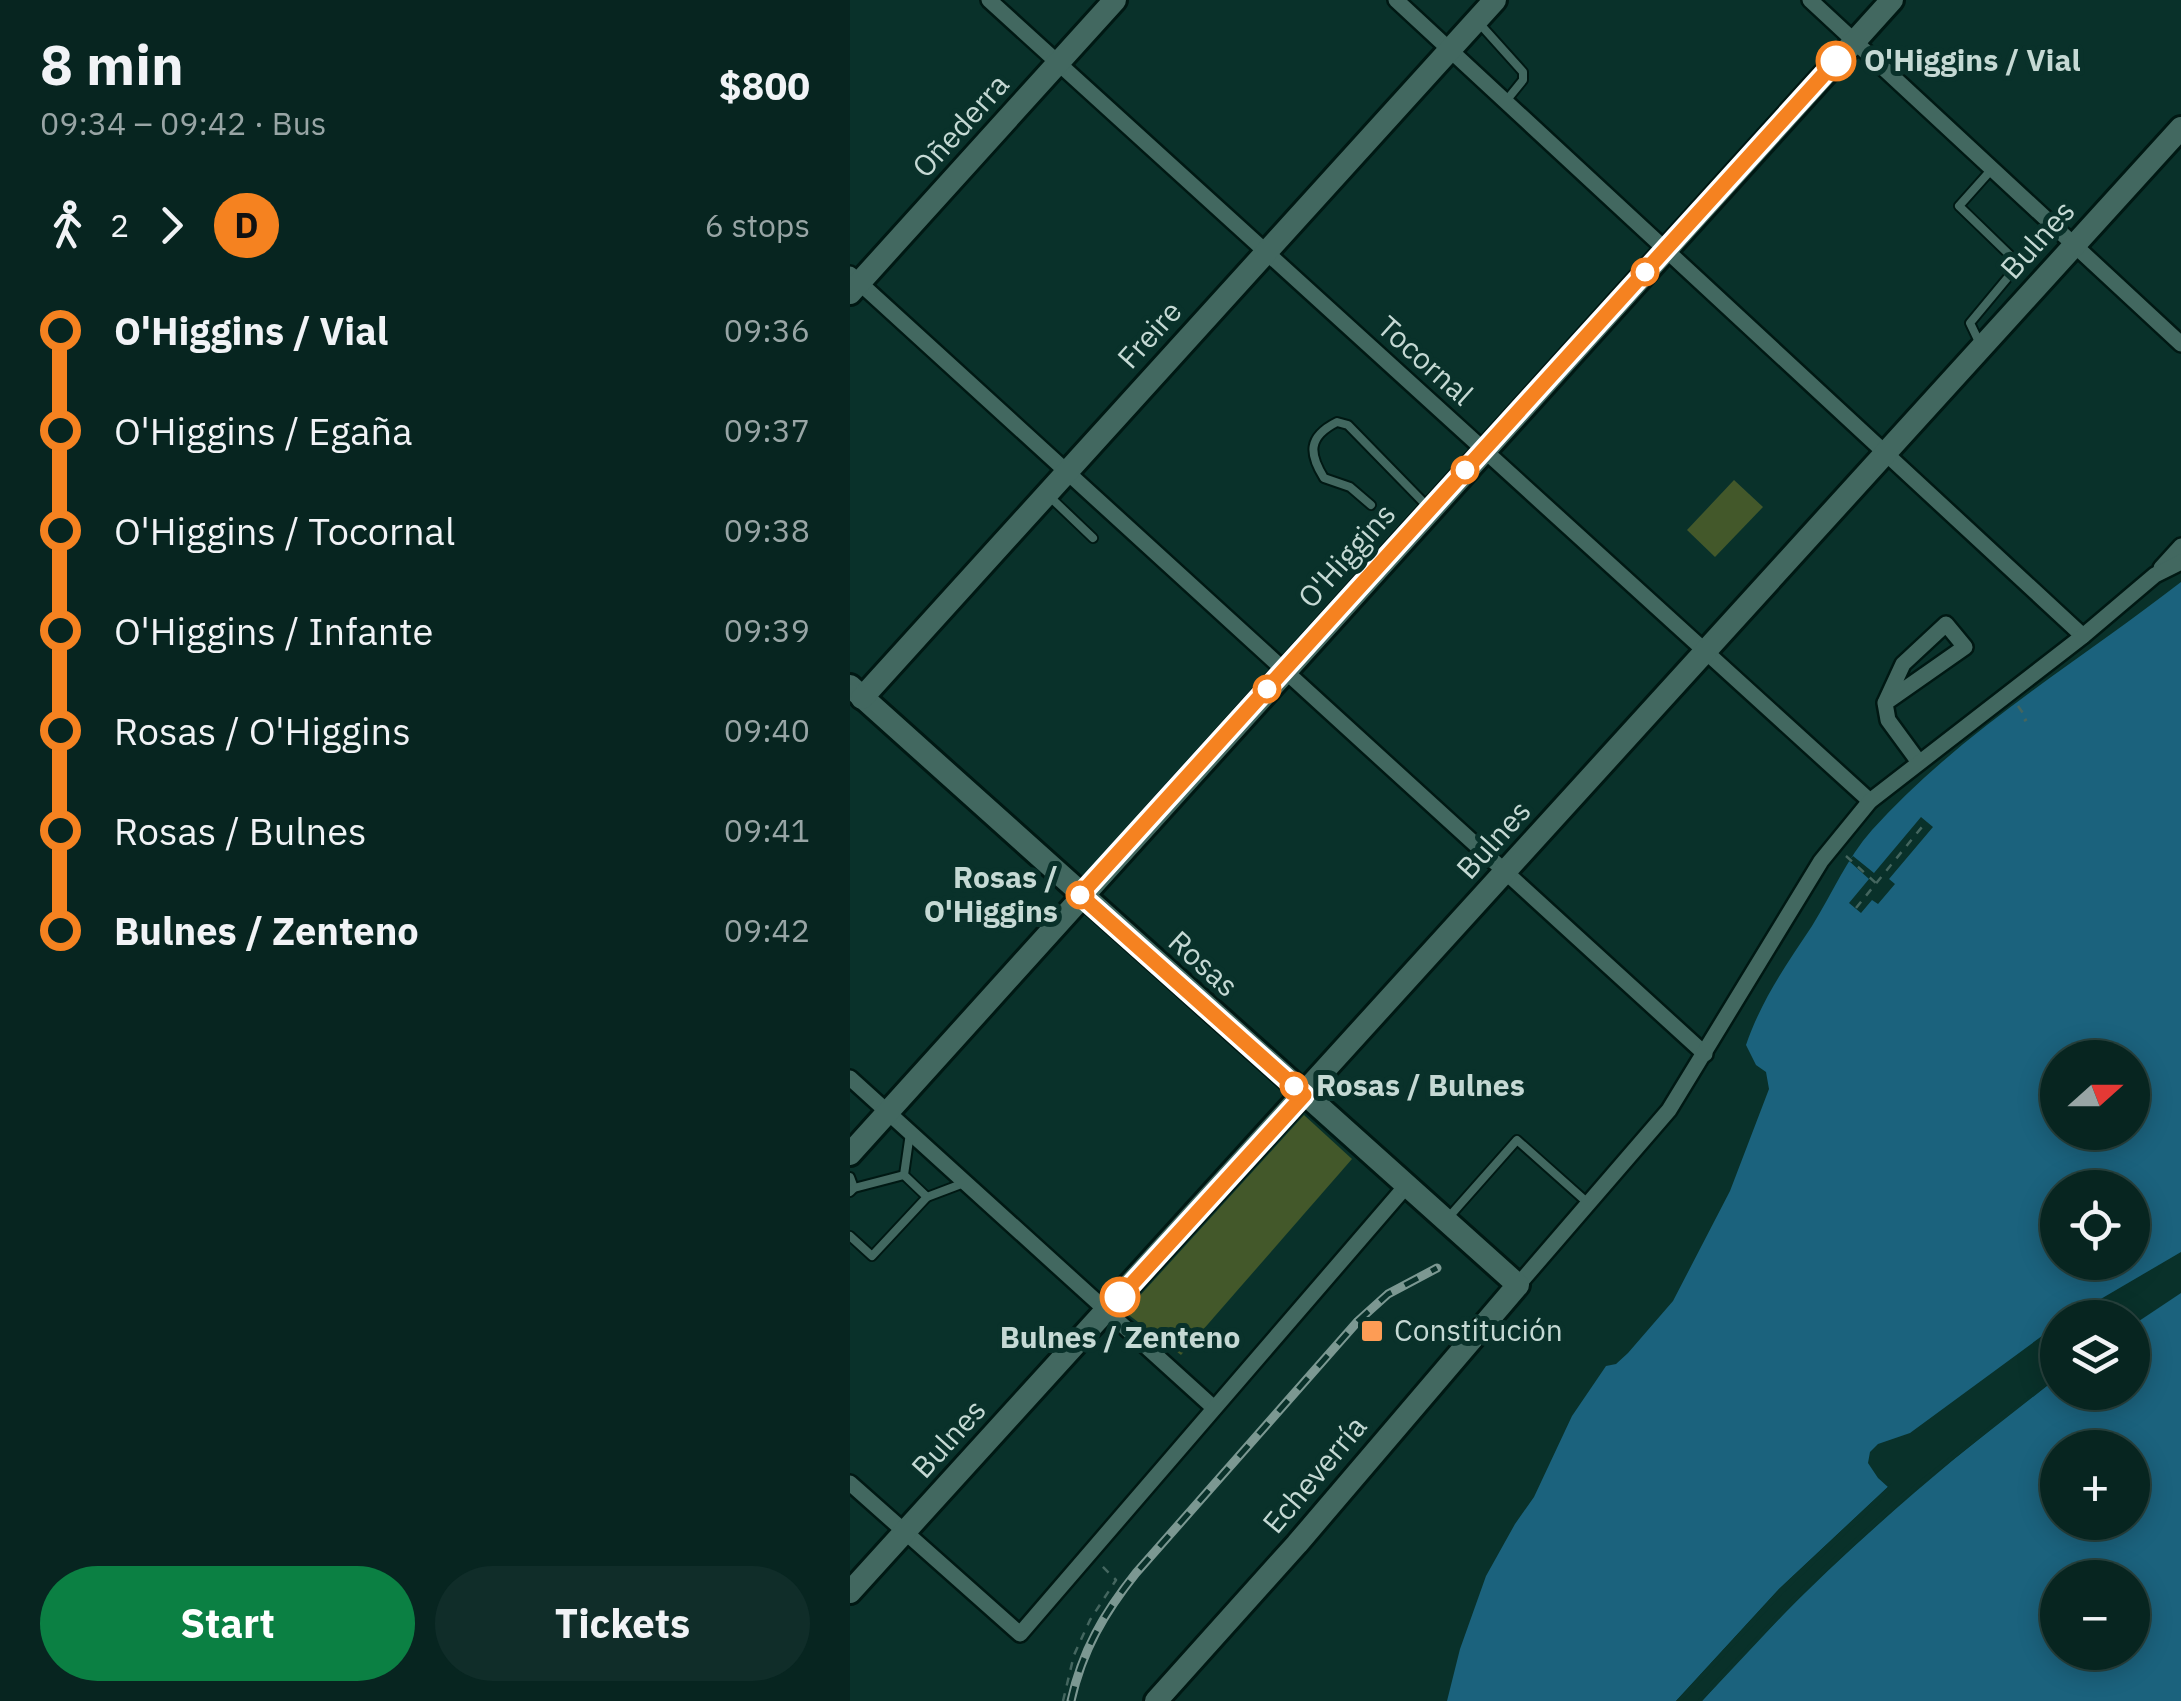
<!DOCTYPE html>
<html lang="en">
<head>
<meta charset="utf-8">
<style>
  body { margin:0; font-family:"IBM Plex Sans",sans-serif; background:#102d29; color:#f1f3f6; height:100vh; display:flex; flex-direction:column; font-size:38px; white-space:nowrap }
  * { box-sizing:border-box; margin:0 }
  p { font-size:32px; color:#98a5a5 }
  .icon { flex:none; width:55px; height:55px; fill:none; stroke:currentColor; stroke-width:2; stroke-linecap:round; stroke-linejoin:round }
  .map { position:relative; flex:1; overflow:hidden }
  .sheet { display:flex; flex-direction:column; background:#072520; width:850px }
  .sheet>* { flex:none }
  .badge { padding:0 20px; border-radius:32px; font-size:35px; line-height:65px }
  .needle { width:65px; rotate:69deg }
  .tools { position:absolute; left:1190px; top:1040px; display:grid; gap:20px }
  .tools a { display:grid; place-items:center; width:110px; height:110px; border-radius:50%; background:#072520; box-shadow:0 5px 25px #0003,0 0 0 2px #28423e; font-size:50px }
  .map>.badge { position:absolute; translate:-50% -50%; box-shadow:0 0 0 5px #fff }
  .legs { display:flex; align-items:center; gap:15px; height:110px; padding:0 40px; font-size:32px }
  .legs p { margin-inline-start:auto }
  .headline { display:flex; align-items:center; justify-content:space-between; height:170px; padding:0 40px }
  h1 { font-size:55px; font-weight:800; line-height:75px }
  .cta { display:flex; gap:20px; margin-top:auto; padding:20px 40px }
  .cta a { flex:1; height:115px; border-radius:60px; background:#0b8043; color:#fff; font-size:40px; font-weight:800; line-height:115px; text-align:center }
  .cta a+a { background:#102d29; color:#f1f3f6 }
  ul { padding:0 40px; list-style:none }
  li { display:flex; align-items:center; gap:35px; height:100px; font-size:38px }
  li i { display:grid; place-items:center; width:15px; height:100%; margin:0 12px; background:currentColor }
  li i::after { content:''; width:25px; height:25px; margin:-12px; border:8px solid; border-radius:50%; background:#072520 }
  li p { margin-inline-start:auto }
  li:first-child i { background:linear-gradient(#0000 50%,currentColor 0) }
  li:last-child i { background:linear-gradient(currentColor 50%,#0000 0) }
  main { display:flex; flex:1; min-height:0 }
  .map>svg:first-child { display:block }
  .green { fill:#43582a }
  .water { fill:#1b627d; fill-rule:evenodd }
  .pier { fill:#09312a }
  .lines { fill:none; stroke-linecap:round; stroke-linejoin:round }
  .lane-casing { stroke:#001813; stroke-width:12 }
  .street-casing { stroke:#001813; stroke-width:20 }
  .secondary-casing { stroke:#001813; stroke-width:28 }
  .path { stroke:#44665f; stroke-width:2.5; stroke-dasharray:8 8; stroke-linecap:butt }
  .lane { stroke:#426860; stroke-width:8 }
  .street { stroke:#426860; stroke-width:15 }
  .secondary { stroke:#426860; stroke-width:22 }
  .rail-casing { stroke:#7c9892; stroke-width:9 }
  .rail { stroke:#09312a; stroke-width:5; stroke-dasharray:15; stroke-linecap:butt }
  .line-1-casing { stroke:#fff; stroke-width:22 }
  .line-1 { stroke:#f58220; stroke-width:15 }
  .stop-1-dot { fill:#fff; stroke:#f58220; stroke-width:5 }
  .poi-dot { fill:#fd9c55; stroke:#09312a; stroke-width:4 }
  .labels { text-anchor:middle; stroke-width:10; stroke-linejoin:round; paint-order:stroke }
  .stop-label { font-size:30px; font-weight:bold; fill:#c5d9d4; stroke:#09312a; text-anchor:start }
  .street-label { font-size:30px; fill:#c5d9d4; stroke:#09312a }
  .poi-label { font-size:30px; fill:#c5d9d4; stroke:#09312a; text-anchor:start }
</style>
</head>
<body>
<main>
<section class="sheet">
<div class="headline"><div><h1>8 min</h1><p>09:34 – 09:42 · Bus</p></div><b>$800</b></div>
<div class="legs"><svg class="icon" aria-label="walk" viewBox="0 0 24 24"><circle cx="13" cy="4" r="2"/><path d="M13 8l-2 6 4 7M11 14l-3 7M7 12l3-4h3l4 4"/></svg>2<svg class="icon" aria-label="forward" viewBox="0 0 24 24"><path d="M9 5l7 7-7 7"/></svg><b class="badge" style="background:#f58220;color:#111">D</b><p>6 stops</p></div>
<ul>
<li><i style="color:#f58220"></i><b>O'Higgins / Vial</b><p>09:36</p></li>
<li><i style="color:#f58220"></i><span>O'Higgins / Egaña</span><p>09:37</p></li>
<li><i style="color:#f58220"></i><span>O'Higgins / Tocornal</span><p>09:38</p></li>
<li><i style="color:#f58220"></i><span>O'Higgins / Infante</span><p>09:39</p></li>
<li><i style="color:#f58220"></i><span>Rosas / O'Higgins</span><p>09:40</p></li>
<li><i style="color:#f58220"></i><span>Rosas / Bulnes</span><p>09:41</p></li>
<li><i style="color:#f58220"></i><b>Bulnes / Zenteno</b><p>09:42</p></li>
</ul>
<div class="cta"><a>Start</a><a>Tickets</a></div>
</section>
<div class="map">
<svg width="1331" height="1701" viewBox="0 0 1331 1701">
  <rect width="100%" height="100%" fill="#09312a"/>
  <g class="green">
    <path d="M884,480L913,507L865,557L837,530Z"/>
    <path d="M454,1115L502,1159L331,1355L275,1312Z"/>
  </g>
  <g class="water">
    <path d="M1331,582V1252L1220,1317L1208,1318L1207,1325L1060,1433L1028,1444L1020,1452L1018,1463L1028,1478L1038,1487L929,1589L826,1701H597L610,1649L636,1576L665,1524L684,1497L722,1416L756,1366L766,1364L778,1353L823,1301L880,1191L919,1089L916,1072L906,1065L896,1045C911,1001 936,965 962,926C982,894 997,858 1022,830C1110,732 1228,662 1331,582ZM1208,1058H1282V1132H1208ZM1208,1188H1282V1262H1208Z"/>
    <path d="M1331,1293V1701H852C959,1580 1079,1475 1207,1378L1208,1392H1282L1283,1325ZM1208,1448H1282V1522H1208ZM1208,1578H1282V1652H1208Z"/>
  </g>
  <g class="pier">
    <path d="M1071,817L1083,827L1039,879L1045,884L1028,904L1022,900L1011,913L999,903L1019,879L999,861L1003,856L1024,873Z"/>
    <path d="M1208,1373L1207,1378L1072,1484L962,1584L852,1701H847L959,1580L1069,1481Z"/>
    <path d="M1042,1483V1490L933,1593L832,1701H826L929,1589Z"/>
  </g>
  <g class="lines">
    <defs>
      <g id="lane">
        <path d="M629,23L673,72V80L656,101"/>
        <path d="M1131,346L1120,323L1169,264L1109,206L1142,169"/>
        <path d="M200,497L243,538"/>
        <path d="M521,505L500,487L474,478C459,454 457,437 487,422L498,425L580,509"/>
        <path d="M60,1133L54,1175L77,1197L114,1183"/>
        <path d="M0,1177L4,1188L0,1192"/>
        <path d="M4,1188L54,1175"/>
        <path d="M598,1218L667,1140L739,1204"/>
        <path d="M0,1236L22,1256L77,1197"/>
      </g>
      <g id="street">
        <path d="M139,0L1020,801"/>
        <path d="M546,0L1233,636"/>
        <path d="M960,0L1331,344"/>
        <path d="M0,274L855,1054"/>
        <path d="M1311,568L1331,546"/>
        <path d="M1035,703L1053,664L1096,624L1115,647L1035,703L1038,720L1068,761"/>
        <path d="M0,1078L364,1408"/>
        <path d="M668,1285L819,1110L971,861L1020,801L1233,636L1305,575L1331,562"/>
        <path d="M0,1483L170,1634L556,1186"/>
      </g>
      <g id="secondary">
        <path d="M0,293L265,0"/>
        <path d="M0,686L668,1285L447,1544L306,1701"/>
        <path d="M12,698L645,0"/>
        <path d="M0,1154L1042,0"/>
        <path d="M0,1592L1331,128"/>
      </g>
    </defs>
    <use href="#lane" class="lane-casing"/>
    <use href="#street" class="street-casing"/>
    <use href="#secondary" class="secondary-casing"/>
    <g class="path">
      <path d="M1168,706L1177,719L1174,721"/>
      <path d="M996,856L1027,884"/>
      <path d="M1006,908L1076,822"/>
      <path d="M213,1701L224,1655L240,1620L266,1580L252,1566"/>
    </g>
    <use href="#lane" class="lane"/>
    <use href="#street" class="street"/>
    <use href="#secondary" class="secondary"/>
    <defs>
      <path id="rail" d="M221,1701C232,1651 254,1613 286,1573L508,1321L538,1294L587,1268"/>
    </defs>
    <use href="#rail" class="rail-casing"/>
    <use href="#rail" class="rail"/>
  </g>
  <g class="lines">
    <defs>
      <path id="line-1" d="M270,1297L454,1095L230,895L986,61"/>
    </defs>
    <use href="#line-1" class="line-1-casing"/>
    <use href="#line-1" class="line-1"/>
  </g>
  <g class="stop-1-dot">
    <circle cx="986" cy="61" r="18"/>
    <circle cx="795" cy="272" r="12"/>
    <circle cx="615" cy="470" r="12"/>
    <circle cx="417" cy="689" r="12"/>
    <circle cx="230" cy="895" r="12"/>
    <circle cx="444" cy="1086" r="12"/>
    <circle cx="270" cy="1297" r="18"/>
  </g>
  <rect class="poi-dot" x="510" y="1319" width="24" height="24" rx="5"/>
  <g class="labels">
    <g class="stop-label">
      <text x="1014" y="71">O'Higgins / Vial</text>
      <text x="208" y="888" text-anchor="end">Rosas /<tspan x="208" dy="34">O'Higgins</tspan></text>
      <text x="466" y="1096">Rosas / Bulnes</text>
      <text x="270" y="1348" text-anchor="middle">Bulnes / Zenteno</text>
    </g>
    <g class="street-label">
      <text transform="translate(111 126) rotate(-48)" y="10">Oñederra</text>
      <text transform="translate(1188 240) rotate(-48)" y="10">Bulnes</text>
      <text transform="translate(300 335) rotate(-48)" y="10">Freire</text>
      <text transform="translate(575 361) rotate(42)" y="10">Tocornal</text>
      <text transform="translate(497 556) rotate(-48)" y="10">O'Higgins</text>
      <text transform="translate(644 840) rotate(-48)" y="10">Bulnes</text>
      <text transform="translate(353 964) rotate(42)" y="10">Rosas</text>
      <text transform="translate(99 1439) rotate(-48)" y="10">Bulnes</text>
      <text transform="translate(465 1475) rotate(-50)" y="10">Echeverría</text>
    </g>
    <g class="poi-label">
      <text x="544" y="1341">Constitución</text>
    </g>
  </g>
</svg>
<div class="tools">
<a><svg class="needle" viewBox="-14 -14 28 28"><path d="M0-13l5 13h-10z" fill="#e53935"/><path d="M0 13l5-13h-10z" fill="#98a5a5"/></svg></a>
<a><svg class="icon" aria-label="locate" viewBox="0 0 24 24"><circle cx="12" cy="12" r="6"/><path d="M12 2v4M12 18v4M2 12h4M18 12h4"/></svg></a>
<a><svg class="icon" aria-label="layers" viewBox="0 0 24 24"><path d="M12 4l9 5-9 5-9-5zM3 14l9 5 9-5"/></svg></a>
<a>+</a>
<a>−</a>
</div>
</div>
</main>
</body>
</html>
